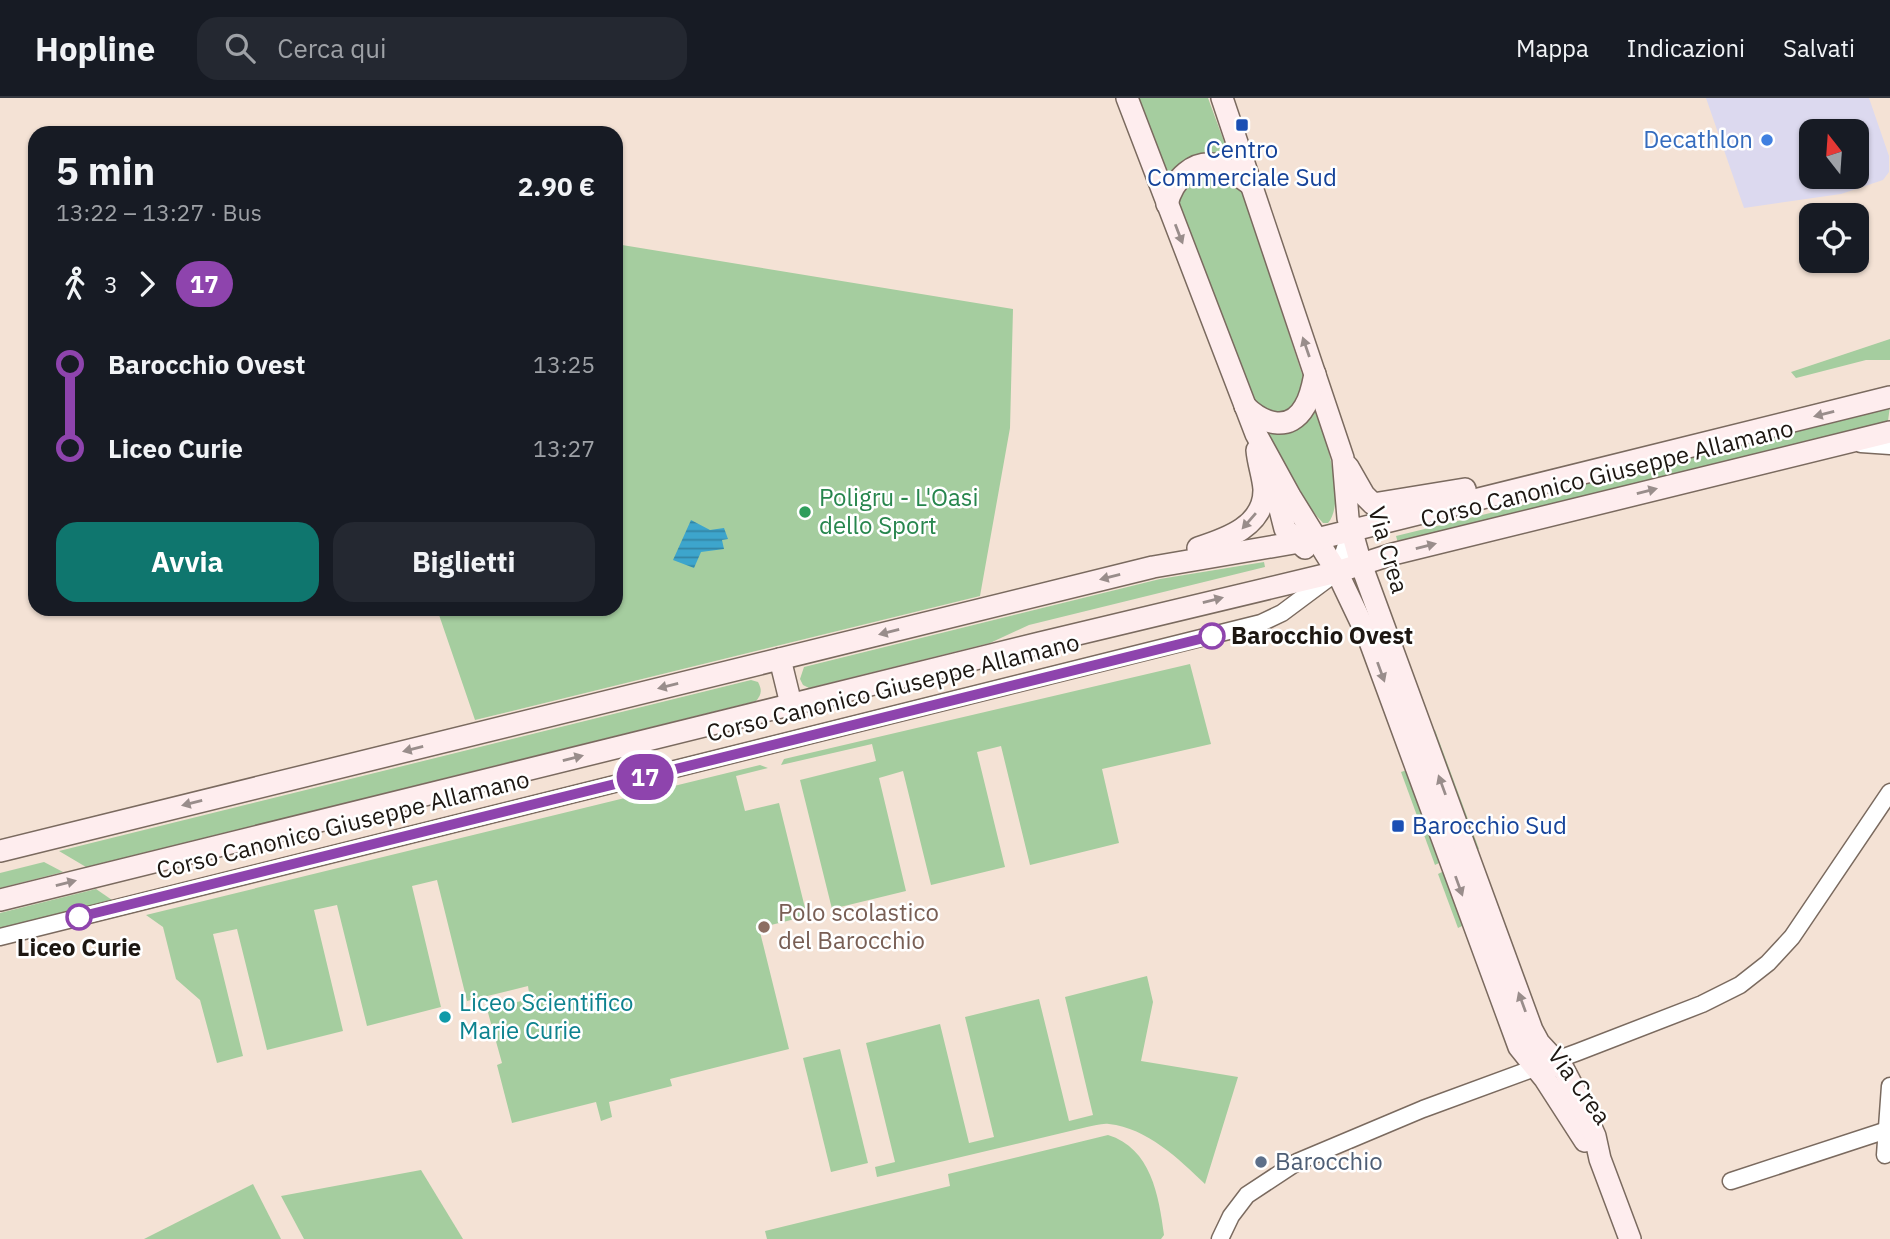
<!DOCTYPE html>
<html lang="it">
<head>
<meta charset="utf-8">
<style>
  body { margin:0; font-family:"IBM Plex Sans",sans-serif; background:#242831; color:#f1f3f6; height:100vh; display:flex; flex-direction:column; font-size:26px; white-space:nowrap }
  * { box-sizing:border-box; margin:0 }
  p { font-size:23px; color:#9ea1a6 }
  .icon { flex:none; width:38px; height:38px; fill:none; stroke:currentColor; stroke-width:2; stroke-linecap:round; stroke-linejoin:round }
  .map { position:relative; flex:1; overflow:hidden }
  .side { position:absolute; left:28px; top:28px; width:595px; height:490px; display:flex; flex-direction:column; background:#171b24; border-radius:21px; box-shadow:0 2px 5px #0004 }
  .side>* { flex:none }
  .badge { padding:0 14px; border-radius:23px; font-size:24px; line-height:46px }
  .needle { width:46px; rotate:343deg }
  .fabs { position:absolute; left:1799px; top:21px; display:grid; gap:14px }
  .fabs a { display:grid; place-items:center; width:70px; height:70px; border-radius:14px; background:#171b24; box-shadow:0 2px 5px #0004; font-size:35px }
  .map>.badge { position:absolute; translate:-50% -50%; box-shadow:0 0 0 4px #fff }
  .legs { display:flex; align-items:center; gap:10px; height:77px; padding:0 28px; font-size:23px }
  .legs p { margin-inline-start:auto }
  .summary { display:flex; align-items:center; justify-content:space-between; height:119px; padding:0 28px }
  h1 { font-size:38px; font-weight:700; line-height:52px }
  .primary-button { display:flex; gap:14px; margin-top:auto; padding:14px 28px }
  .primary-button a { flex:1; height:80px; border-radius:21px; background:#0f766e; color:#fff; font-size:28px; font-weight:700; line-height:80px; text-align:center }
  .primary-button a+a { background:#242831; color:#f1f3f6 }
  ul { padding:0 28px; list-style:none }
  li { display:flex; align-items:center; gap:24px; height:84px; font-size:26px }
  li i { display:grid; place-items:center; width:10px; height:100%; margin:0 9px; background:currentColor }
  li i::after { content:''; width:18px; height:18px; margin:-9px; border:5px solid; border-radius:50%; background:#171b24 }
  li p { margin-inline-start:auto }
  li:first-child i { background:linear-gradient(#0000 50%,currentColor 0) }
  li:last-child i { background:linear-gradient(currentColor 50%,#0000 0) }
  header { display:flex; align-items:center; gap:42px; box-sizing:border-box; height:98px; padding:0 35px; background:#171b24; border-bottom:2px solid #363941 }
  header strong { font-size:33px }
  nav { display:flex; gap:38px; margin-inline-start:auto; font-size:24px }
  .search { width:490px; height:63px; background:#242831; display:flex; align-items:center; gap:18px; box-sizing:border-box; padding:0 24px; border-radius:21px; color:#9ea1a6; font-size:26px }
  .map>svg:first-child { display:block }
  .commercial { fill:#dcd9ef; fill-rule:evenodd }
  .grass { fill:#a5cd9f }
  .water { fill:url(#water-rules) }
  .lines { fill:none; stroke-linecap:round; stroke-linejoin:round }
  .street-casing { stroke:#7a6a5f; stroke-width:19 }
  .secondary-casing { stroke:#7a6a5f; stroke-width:24 }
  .street { stroke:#fff; stroke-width:16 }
  .secondary { stroke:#feedee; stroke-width:21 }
  .oneway { fill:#998d8b }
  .line-1-casing { stroke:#fff; stroke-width:16 }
  .line-1 { stroke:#8e44ad; stroke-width:10 }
  .transit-dot { fill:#1a4fb4; stroke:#fff; stroke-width:2.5 }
  .shop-dot { fill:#3f7fe0; stroke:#fff; stroke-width:2.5 }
  .leisure-dot { fill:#2e9e5b; stroke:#fff; stroke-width:2.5 }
  .stop-1-dot { fill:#fff; stroke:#8e44ad; stroke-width:3.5 }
  .education-dot { fill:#8d6e63; stroke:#fff; stroke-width:2.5 }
  .culture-dot { fill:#0f9aa8; stroke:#fff; stroke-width:2.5 }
  .service-dot { fill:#5c6f8a; stroke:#fff; stroke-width:2.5 }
  .labels { text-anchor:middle; stroke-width:5; stroke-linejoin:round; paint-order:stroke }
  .shop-label { font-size:24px; fill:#366cbe; stroke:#fff; text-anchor:end }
  .transit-label { font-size:24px; fill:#164399; stroke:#fff }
  .street-label { font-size:24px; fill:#1d1712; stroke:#fff }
  .leisure-label { font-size:24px; fill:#27864d; stroke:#fff; text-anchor:start }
  .stop-label { font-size:24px; font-weight:bold; fill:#1d1712; stroke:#fff; text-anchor:start }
  .education-label { font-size:24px; fill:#785e54; stroke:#fff; text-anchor:start }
  .culture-label { font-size:24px; fill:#0d838f; stroke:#fff; text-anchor:start }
  .service-label { font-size:24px; fill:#4e5e75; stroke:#fff; text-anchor:start }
</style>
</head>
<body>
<header>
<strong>Hopline</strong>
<div class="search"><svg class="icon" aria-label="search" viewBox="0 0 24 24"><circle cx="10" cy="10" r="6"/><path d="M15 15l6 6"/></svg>Cerca qui</div>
<nav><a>Mappa</a><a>Indicazioni</a><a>Salvati</a></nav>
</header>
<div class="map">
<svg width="1890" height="1141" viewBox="0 0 1890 1141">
  <defs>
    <pattern id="water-rules" width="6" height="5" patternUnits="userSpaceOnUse" patternTransform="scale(1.75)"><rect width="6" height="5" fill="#3da5cc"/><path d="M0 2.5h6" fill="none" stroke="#3385a4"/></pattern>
  </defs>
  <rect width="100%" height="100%" fill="#f4e2d5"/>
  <path class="commercial" d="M1706,0H1869L1889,58V74L1883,82L1841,96L1744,110ZM1811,33H1857V79H1811Z"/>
  <g class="grass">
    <path d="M1132,0H1208L1232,65L1166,87Z"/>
    <path d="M1213,73L1242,93L1305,285L1306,290L1286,318L1255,312L1176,102L1193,79Z"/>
    <path d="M616,146L1013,211L1010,330L980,498L475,622L437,511H616Z"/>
    <path d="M1890,241V262H1866L1800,279L1796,280L1791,274Z"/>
    <path d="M1314,304C1322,330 1348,402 1328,425H1323C1295,394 1276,368 1264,328Z"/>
    <path d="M1890,308L1888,323L1398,445L1396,438L1564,397L1593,381Z"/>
    <path d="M1264,464L1265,469L1029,527L990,545L809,590L803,587L800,581L804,569L1160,481Z"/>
    <path d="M1190,566L1211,646L1102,671L1119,745L1030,767L1001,648L977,654L1005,769L931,787L903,673L879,680L906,793L832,811L800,682L876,663L872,646L781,667L784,661Z"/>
    <path d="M751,582L758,584C762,592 762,596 756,603L86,769L59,753Z"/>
    <path d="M1435,632L1479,751L1473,753L1429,634Z"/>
    <path d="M760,667L768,670L736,678L745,713L779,705L807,818L759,830L789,951L670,981L672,988L609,1004L612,1019L601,1023L596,1004L512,1025L497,967L502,965L487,911L530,901L528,888L467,903L437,782L412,788L441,909L367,928L337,807L314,812L343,933L267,952L237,831L213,836L243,958L217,965L200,902L176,881L163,829L146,817Z"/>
    <path d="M1407,672L1441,764L1435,767L1401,674Z"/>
    <path d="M44,764L63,774L0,790V775Z"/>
    <path d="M1444,773L1464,827L1458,830L1438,776Z"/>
    <path d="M96,791L112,802L0,830V815Z"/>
    <path d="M1147,878L1153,904L1141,963L1238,979L1205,1086C1179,1061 1147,1030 1109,1026C1102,1025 1094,1028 1087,1029L877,1079L875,1069L895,1064L866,945L940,926L969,1045L994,1039L965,919L1039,901L1069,1023L1093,1017L1065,899Z"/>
    <path d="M840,951L868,1065L831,1074L803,960Z"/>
    <path d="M1108,1037C1151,1050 1159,1098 1164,1137L1161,1141H767L765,1133L950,1088L948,1076Z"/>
    <path d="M421,1072L463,1141H304L281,1098Z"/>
    <path d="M253,1086L281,1141H144Z"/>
  </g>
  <path class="water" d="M691,422L710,432L724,430L728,441L722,442L724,451L701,454L694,470L673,462Z"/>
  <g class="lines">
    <defs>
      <g id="street">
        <path d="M1861,346L1890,348"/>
        <path d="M0,839L1261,525L1282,515L1337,474L1351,432"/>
        <path d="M1885,1057L1890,988"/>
        <path d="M1731,1083L1887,1032"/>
        <path d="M1220,1141L1231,1118L1247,1097L1297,1064L1423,1011L1578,954L1702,906L1740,887L1768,865L1792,839L1890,694"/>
      </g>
      <g id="secondary">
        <path d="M1127,0L1256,336L1290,398L1337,474L1369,541L1519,949L1545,981L1585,1043"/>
        <path d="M1222,0L1343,360L1348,420L1361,466L1532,932L1539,945L1564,972L1575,993L1595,1038L1600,1061L1630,1141"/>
        <path d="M1167,106C1173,82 1194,59 1221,68C1232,72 1241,80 1250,86"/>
        <path d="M1245,308C1263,326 1290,335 1305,308C1311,298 1313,286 1315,276"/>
        <path d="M1348,369L1364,397L1373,406L1465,391"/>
        <path d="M1272,380L1285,431L1305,450"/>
        <path d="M1198,450C1226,441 1265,428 1264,391C1263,378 1258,365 1257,352"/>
        <path d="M780,561L791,606"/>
        <path d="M0,753L1153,469L1317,441L1890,299"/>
        <path d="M0,802L1040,545L1337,474L1393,456L1890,334"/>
      </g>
    </defs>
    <use href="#street" class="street-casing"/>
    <use href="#secondary" class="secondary-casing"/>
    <use href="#street" class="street"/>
    <use href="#secondary" class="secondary"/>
  </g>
  <defs><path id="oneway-solid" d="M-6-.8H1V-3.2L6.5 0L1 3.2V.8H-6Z" transform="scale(1.75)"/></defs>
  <g class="oneway">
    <use href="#oneway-solid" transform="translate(1179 136) rotate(69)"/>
    <use href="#oneway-solid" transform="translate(1306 249) rotate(-109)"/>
    <use href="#oneway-solid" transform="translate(1824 316) rotate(166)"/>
    <use href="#oneway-solid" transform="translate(1647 393) rotate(-14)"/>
    <use href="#oneway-solid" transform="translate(1249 423) rotate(131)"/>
    <use href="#oneway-solid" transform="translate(1426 448) rotate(-14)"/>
    <use href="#oneway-solid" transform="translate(1110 479) rotate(166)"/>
    <use href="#oneway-solid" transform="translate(1213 502) rotate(-14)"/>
    <use href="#oneway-solid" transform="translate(889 534) rotate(166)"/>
    <use href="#oneway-solid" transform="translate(1381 574) rotate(70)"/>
    <use href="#oneway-solid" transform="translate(668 588) rotate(166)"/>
    <use href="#oneway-solid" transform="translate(413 651) rotate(166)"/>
    <use href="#oneway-solid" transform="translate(573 660) rotate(-14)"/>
    <use href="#oneway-solid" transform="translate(1442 687) rotate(-110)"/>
    <use href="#oneway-solid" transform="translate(192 705) rotate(166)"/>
    <use href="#oneway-solid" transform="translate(66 785) rotate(-14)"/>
    <use href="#oneway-solid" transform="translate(1459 788) rotate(70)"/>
    <use href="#oneway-solid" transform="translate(1522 904) rotate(-110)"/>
  </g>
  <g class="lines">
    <defs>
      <path id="line-1" d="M79,819L1212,538"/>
    </defs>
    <use href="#line-1" class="line-1-casing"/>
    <use href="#line-1" class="line-1"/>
  </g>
  <g class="transit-dot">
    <rect x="1235" y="20" width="14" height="14" rx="3.5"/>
    <rect x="1391" y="721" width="14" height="14" rx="3.5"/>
  </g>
  <circle class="shop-dot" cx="1767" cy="42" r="7"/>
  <circle class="leisure-dot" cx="805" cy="414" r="7"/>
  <g class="stop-1-dot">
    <circle cx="1212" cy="538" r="12"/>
    <circle cx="79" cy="819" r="12"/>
  </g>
  <circle class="education-dot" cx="764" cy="829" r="7"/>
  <circle class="culture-dot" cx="445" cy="919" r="7"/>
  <circle class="service-dot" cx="1261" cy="1064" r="7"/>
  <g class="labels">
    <g class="shop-label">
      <text x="1753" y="50">Decathlon</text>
    </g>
    <g class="transit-label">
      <text x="1242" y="60">Centro<tspan x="1242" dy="28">Commerciale Sud</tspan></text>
      <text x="1412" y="736" text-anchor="start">Barocchio Sud</text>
    </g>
    <g class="street-label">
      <text transform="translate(1607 376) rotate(-14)" y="8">Corso Canonico Giuseppe Allamano</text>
      <text transform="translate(1388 452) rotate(74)" y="8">Via Crea</text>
      <text transform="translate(893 590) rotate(-14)" y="8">Corso Canonico Giuseppe Allamano</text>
      <text transform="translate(343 727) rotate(-14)" y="8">Corso Canonico Giuseppe Allamano</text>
      <text transform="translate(1579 988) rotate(54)" y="8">Via Crea</text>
    </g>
    <g class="leisure-label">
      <text x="819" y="408">Poligru - L'Oasi<tspan x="819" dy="28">dello Sport</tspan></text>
    </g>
    <g class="stop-label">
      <text x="1231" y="546">Barocchio Ovest</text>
      <text x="79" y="858" text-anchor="middle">Liceo Curie</text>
    </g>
    <g class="education-label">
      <text x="778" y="823">Polo scolastico<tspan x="778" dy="28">del Barocchio</tspan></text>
    </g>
    <g class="culture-label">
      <text x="459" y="913">Liceo Scientifico<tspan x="459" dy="28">Marie Curie</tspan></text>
    </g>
    <g class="service-label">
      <text x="1275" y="1072">Barocchio</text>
    </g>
  </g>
</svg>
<div class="fabs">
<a><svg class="needle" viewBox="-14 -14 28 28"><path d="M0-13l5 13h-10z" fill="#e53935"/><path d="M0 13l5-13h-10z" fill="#9ea1a6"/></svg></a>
<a><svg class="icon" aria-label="locate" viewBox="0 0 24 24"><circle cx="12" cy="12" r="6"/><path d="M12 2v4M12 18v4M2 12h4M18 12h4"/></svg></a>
</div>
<b class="badge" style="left:645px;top:679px;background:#8e44ad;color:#fff">17</b>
<section class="side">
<div class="summary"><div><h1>5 min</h1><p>13:22 – 13:27 · Bus</p></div><b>2.90 €</b></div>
<div class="legs"><svg class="icon" aria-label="walk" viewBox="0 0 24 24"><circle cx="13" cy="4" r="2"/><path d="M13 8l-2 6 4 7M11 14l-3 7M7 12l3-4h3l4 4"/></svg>3<svg class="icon" aria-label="forward" viewBox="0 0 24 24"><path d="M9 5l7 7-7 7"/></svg><b class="badge" style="background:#8e44ad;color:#fff">17</b></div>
<ul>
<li><i style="color:#8e44ad"></i><b>Barocchio Ovest</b><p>13:25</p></li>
<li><i style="color:#8e44ad"></i><b>Liceo Curie</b><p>13:27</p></li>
</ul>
<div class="primary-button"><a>Avvia</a><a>Biglietti</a></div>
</section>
</div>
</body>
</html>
